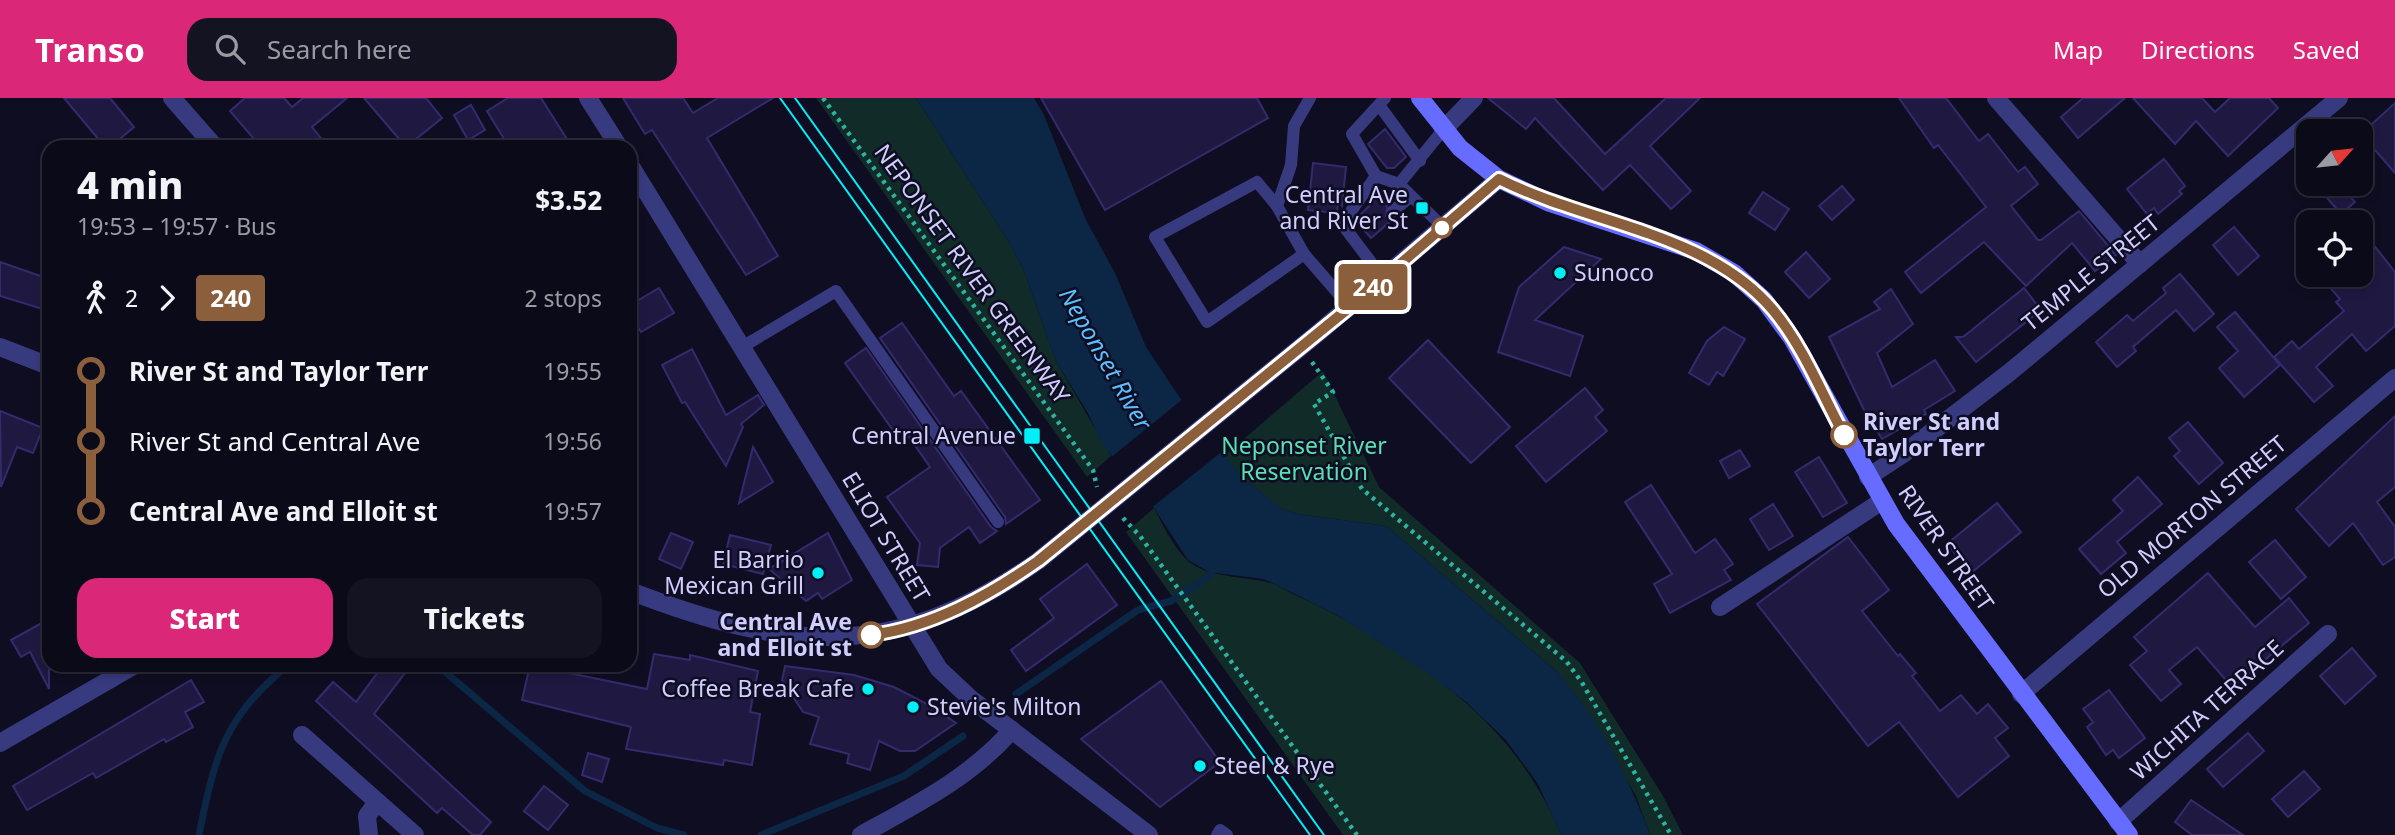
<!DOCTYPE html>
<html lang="en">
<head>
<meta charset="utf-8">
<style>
  body { margin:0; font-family:"Noto Sans",sans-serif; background:#141322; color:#f1f3f6; height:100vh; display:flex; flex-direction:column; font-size:26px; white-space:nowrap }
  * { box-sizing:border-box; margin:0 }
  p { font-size:23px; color:#9a9aa2 }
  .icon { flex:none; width:38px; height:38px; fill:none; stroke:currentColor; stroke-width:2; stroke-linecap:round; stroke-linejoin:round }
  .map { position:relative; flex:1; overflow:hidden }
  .sheet { position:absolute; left:42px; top:42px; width:595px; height:532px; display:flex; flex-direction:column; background:#0b0a19; border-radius:21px; box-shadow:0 4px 10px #0003,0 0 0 2px #2b2b38 }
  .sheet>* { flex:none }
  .badge { padding:0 14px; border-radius:5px; font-size:24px; line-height:46px }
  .needle { width:46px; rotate:63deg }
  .buttons { position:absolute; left:2296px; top:21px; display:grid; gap:14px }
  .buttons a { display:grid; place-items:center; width:77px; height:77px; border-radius:14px; background:#0b0a19; box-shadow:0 4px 10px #0003,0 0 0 2px #2b2b38; font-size:35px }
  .map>.badge { position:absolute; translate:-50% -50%; box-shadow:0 0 0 4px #fff }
  .legs { display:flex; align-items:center; gap:10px; height:77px; padding:0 35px; font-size:23px }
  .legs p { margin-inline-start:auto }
  .headline { display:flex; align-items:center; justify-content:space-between; height:119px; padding:0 35px }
  h1 { font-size:38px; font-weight:800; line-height:52px }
  .button { display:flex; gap:14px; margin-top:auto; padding:14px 35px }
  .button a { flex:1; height:80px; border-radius:21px; background:#db2777; color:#fff; font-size:28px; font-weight:800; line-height:80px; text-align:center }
  .button a+a { background:#141322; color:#f1f3f6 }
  ul { padding:0 35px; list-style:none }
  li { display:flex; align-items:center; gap:24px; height:70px; font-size:26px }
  li i { display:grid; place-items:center; width:10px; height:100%; margin:0 9px; background:currentColor }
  li i::after { content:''; width:18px; height:18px; margin:-9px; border:5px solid; border-radius:50%; background:#0b0a19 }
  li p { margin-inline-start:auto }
  li:first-child i { background:linear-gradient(#0000 50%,currentColor 0) }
  li:last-child i { background:linear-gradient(currentColor 50%,#0000 0) }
  header { display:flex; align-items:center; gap:42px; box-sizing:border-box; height:98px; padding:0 35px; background:#db2777; color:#fff }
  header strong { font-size:33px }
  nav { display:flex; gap:38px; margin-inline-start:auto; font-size:24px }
  .search { width:490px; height:63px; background:#141322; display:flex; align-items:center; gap:18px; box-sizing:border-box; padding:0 24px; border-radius:21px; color:#9a9aa2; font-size:26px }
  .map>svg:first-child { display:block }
  .green { fill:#102b28 }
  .water { fill:#0c2646 }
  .pier { fill:#0f0d21 }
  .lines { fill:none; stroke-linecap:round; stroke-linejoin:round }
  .stream { stroke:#0c2646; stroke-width:7 }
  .building { fill:#1f1942; stroke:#342b6e; stroke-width:2 }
  .path { stroke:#2eb2a1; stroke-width:4.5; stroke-dasharray:3.5 5; stroke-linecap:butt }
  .service { stroke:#383a80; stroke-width:12 }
  .minor { stroke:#383a80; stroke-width:18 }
  .tertiary { stroke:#383a80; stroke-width:18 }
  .secondary { stroke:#656cff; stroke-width:18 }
  .tram { stroke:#01f0f8; stroke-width:2 }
  .line-1-casing { stroke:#fff; stroke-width:16 }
  .line-1 { stroke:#8b5e3c; stroke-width:10 }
  .poi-dot { fill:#01f0f8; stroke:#0f0d21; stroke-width:2.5 }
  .stop-1-dot { fill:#fff; stroke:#8b5e3c; stroke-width:3.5 }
  .labels { text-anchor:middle; stroke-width:5; stroke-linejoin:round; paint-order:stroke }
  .poi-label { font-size:23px; fill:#d0cdff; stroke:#0f0d21; text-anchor:end }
  .street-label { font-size:23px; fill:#d0cdff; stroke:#0f0d21 }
  .stop-label { font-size:23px; font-weight:bold; fill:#d0cdff; stroke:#0f0d21; text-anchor:start }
  .park-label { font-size:23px; fill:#5adeb4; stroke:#0f0d21 }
  .water-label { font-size:24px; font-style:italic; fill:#5cbefe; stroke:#0f0d21 }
</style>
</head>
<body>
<header>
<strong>Transo</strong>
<div class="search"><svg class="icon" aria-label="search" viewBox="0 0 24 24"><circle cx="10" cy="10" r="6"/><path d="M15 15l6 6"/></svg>Search here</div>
<nav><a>Map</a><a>Directions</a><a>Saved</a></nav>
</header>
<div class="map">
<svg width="2395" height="737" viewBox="0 0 2395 737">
  <rect width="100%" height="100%" fill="#0f0d21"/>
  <g class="green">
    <path d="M816,0H916L1009,144L1024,173L1056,263L1111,358L1087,379Z"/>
    <path d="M1323,273L1379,389L1580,565L1663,698L1683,737H1650L1636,698L1578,600L1556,573L1386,428L1298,416L1278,409L1243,380L1224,358Z"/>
    <path d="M1154,410C1163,427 1173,449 1187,462C1209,482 1250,477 1277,487C1297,499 1319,507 1340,519C1437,575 1517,630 1561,737H1343L1126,434Z"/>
  </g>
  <path class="water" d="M916,0H1034L1044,17L1085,120L1115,175L1146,249L1180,300L1243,380L1279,409L1298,416L1386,428L1556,573C1596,616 1630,682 1650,737H1561L1538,686L1506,642L1465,603L1427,575L1337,517L1277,487L1263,481L1209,474L1188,462L1154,410L1102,346L1089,317L1056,263L1024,173L1009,144Z"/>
  <path class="pier" d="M1184,300L1224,352L1150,411L1109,361Z"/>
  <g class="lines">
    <g class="stream">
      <path d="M437,567L585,693L657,730L684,737"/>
      <path d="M1016,596L1138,512L1171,503L1209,478L1217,467"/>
      <path d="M199,737C215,658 223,621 288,567"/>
      <path d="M761,737L904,678L963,638"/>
    </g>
  </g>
  <g class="building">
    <path d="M64,0H110L134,29L110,49H105Z"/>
    <path d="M245,0H284L292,9L303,0H347L312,29L328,49H261L230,13Z"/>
    <path d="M364,0H426L442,20L406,49Z"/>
    <path d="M508,0H541L572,49H509L487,13Z"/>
    <path d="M623,0H683L693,15L718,0H773L707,40L778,158L746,177L652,32L645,36Z"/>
    <path d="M1041,0H1257L1268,20L1105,112Z"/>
    <path d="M1488,0H1554L1605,56L1666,0H1700L1650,48L1691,93L1671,111L1630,67L1603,92L1535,20L1526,31Z"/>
    <path d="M1899,0H1946L1979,43L1988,36L2018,74L2025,69L2038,86L2011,108L2038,142H2041L2079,113L2116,157L2095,173L2072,145L2026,188L1984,144L1921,195L1905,174L1986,109L1938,47L1934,50Z"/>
    <path d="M2083,0H2125L2078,40L2061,19Z"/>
    <path d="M2133,0H2202L2215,14L2230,0H2269L2278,10L2228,58L2196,23L2175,46Z"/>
    <path d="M2395,5V75L2361,36Z"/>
    <path d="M471,7L485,32L468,42L454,17Z"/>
    <path d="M1385,31L1406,59L1394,70H1387L1368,46Z"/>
    <path d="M2164,61L2185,88L2179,93L2182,96L2158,116L2154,110L2147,116L2127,91Z"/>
    <path d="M1313,65L1346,69L1342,108L1338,103L1337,115L1308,112Z"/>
    <path d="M2315,86H2339L2355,104L2341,116Z"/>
    <path d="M1842,88L1854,102L1832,122L1819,108Z"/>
    <path d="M1763,94L1789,111L1775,132L1749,115Z"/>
    <path d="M1379,98L1387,107L1386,118L1392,122L1371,140L1355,122Z"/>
    <path d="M2234,129L2259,158L2238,177L2213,147Z"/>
    <path d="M2373,146L2395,174V228L2366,253L2352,236L2316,269L2333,288L2314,304L2274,259L2292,243L2299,251L2344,213L2336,204L2340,201L2319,177H2361V155Z"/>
    <path d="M1564,149L1601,161L1535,222L1583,238L1570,278L1498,254L1519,189Z"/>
    <path d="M1806,154L1830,181L1809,200L1785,174Z"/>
    <path d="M0,164L49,181V213L0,198Z"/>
    <path d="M2180,176L2214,216L2194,233L2176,212L2133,249L2136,253L2117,269L2096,244L2127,217L2133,223L2166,195L2163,190Z"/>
    <path d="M659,190L674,215L641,234L630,216V207Z"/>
    <path d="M2024,190L2041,212L1976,264L1956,239H1963Z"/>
    <path d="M1891,191L1913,226L1877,255L1892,289L1935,262L1955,293L1924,312L1926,316L1882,341L1863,310L1829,239L1880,211L1874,204Z"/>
    <path d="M2235,214L2280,267L2244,299L2219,270L2238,253L2217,229Z"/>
    <path d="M902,225L954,298L961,293L1040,402L1006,426L1005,419L880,240Z"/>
    <path d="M1724,229L1745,241L1723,278L1717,274L1709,287L1689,275L1707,243Z"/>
    <path d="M1428,242L1510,329L1471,365L1389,280Z"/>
    <path d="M866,250L991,429L997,433L980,445L969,429L940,450L938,469L917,467L920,445L887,399L930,369L904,332L897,338L845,265Z"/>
    <path d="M692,251L726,317L758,297L764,307L741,326L743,329L726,368L685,304L682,305L662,267Z"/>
    <path d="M1585,290L1603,312L1595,319L1607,333L1546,384L1516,348Z"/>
    <path d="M0,313L43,330L33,355L17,349L1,389Z"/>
    <path d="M2395,318V389L2377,404L2395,429V459L2383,467L2353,425L2329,448L2296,411Z"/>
    <path d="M2188,324L2223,365L2199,386L2174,358L2180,353L2169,340Z"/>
    <path d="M753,349L773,384L739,405Z"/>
    <path d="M1740,352L1750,368L1729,380L1720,363Z"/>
    <path d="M1819,359L1847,405L1823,419L1795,374Z"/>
    <path d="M2138,379L2162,406L2117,444L2126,455L2101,476L2079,451L2123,413L2113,402Z"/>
    <path d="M1651,387L1695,455L1715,441L1733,466L1724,472L1731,482L1670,515L1654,486L1672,476L1625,404Z"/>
    <path d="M1997,405L2021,434L1971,475L1947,446Z"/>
    <path d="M1773,406L1793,438L1769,452L1750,421Z"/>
    <path d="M671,435L693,444L681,471L659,461Z"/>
    <path d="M828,435L852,482L822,501L818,495L806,503L769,471Z"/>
    <path d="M730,437L771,447L763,476L723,466Z"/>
    <path d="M1848,439L1889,492L1862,513L1898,558L1900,556L1916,575L1912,578L1940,613L1961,597L1977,616L1988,606L2008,630L1995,640L2009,658L1958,699L1899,624L1868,648L1757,506Z"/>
    <path d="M2275,442L2306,479L2281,501L2249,464Z"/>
    <path d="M1087,466L1117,507L1026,573L1011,552L1054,520L1040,501Z"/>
    <path d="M2208,475L2255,529L2289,500L2309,525L2232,589L2197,549L2169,572L2181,586L2161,603L2130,567L2147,553L2134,539Z"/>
    <path d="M49,521V591L30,554L21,559L11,542Z"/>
    <path d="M2352,550L2376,578L2345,606L2320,578Z"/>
    <path d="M654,556L690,562V557L758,573L750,614L760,616L752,667L724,662L723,667L626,651L631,629L522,602L530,567L647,591Z"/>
    <path d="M383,567H411L374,616L491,724L480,737H473L442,710L437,715L316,603L333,584L356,604Z"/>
    <path d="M785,568L854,577L894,589L931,608L956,625L915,653H900L879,643L870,672L847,665L849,656L810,646L819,619L803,614L782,582Z"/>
    <path d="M191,582L204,604L185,614L193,629L166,644L164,641L96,680L93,675L27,712L13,688Z"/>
    <path d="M1161,583L1220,664L1160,709L1081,641Z"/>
    <path d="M2109,592L2145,640L2119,660L2113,652L2106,657L2087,629L2093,624L2083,611Z"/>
    <path d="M2248,635L2264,653L2223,689L2207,671Z"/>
    <path d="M588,655L609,661L602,684L582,677Z"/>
    <path d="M2304,673L2320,691L2288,719L2272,701Z"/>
    <path d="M544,688L568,707L548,732L524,713Z"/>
    <path d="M2191,702L2243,737H2192L2175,724Z"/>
  </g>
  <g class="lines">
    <g class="path">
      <path d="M823,0L1093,372L1097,389"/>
      <path d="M1312,264L1333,294L1314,306L1362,391L1566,563L1581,583L1671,737"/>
      <path d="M1123,420L1140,438L1357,737"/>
    </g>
    <g class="service">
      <path d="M1310,0L1294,28L1291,67L1277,108L1304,156L1350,209"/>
      <path d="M1385,0L1352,36L1376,78L1399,86L1443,32"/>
      <path d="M1379,7L1420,63"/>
      <path d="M1376,78L1342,126L1383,180"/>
      <path d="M1399,86L1443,129"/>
      <path d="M1277,108L1257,84L1155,139L1207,224L1304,156"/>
      <path d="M1393,113L1410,99"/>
      <path d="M742,249L836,193L998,424"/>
      <path d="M1217,737L1220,732L1227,737"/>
    </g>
    <g class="minor">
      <path d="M172,0L215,49"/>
      <path d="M1996,0L2140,166"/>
      <path d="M1443,32L1474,0"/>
      <path d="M1868,379L1903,356L2010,274L2339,0"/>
      <path d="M1720,509L1882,403"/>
      <path d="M2021,596L2395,280"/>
      <path d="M302,637L415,737"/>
      <path d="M0,645L135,567"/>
      <path d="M2118,724L2328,536"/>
      <path d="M369,737L367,718L377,704"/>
      <path d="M861,737C915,707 970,680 1012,632"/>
    </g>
    <g class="tertiary">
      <path d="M588,0L619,49"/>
      <path d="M630,67L939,571L971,601L1149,737"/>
      <path d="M0,249L49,268"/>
      <path d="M630,493C788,554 894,564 1038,463L1318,235L1499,81"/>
    </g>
    <path class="secondary" d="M1420,0L1460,50L1499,81L1550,105L1696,153L1734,175L1764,202L1792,240L1896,426L2129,737"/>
    <g class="tram">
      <path d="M780,0L1310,737"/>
      <path d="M795,0L1324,737"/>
    </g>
  </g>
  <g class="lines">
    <defs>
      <path id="line-1" d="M871,537C932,529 988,498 1038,463L1350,209L1499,81C1588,126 1708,134 1773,212C1803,248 1822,296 1844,337"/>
    </defs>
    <use href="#line-1" class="line-1-casing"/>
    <use href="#line-1" class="line-1"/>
  </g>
  <g class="poi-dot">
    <rect x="1415" y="103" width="14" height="14" rx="3.5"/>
    <circle cx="1560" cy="175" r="7"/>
    <rect x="1023" y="329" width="18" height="18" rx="3.5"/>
    <circle cx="818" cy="475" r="7"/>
    <circle cx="868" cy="591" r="7"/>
    <circle cx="913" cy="609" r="7"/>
    <circle cx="1200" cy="668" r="7"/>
  </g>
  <g class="stop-1-dot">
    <circle cx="1442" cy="130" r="9"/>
    <circle cx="1844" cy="337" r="12"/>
    <circle cx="871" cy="537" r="12"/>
  </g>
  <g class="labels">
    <g class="poi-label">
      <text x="1408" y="105">Central Ave<tspan x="1408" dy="26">and River St</tspan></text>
      <text x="1574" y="183" text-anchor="start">Sunoco</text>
      <text x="1016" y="346">Central Avenue</text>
      <text x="804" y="470">El Barrio<tspan x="804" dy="26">Mexican Grill</tspan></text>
      <text x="854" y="599">Coffee Break Cafe</text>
      <text x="927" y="617" text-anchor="start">Stevie's Milton</text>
      <text x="1214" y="676" text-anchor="start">Steel &amp; Rye</text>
    </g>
    <g class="street-label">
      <text transform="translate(2091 175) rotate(-39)" y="8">TEMPLE STREET</text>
      <text transform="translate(972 176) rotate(54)" y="8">NEPONSET RIVER GREENWAY</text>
      <text transform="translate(2192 419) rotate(-40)" y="8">OLD MORTON STREET</text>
      <text transform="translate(886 439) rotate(59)" y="8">ELIOT STREET</text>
      <text transform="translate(1946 450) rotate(55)" y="8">RIVER STREET</text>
      <text transform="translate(2207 612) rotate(-42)" y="8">WICHITA TERRACE</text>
    </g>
    <g class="stop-label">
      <text x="1863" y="332">River St and<tspan x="1863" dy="26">Taylor Terr</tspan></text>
      <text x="852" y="532" text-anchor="end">Central Ave<tspan x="852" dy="26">and Elloit st</tspan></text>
    </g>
    <g class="park-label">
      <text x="1304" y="356">Neponset River<tspan x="1304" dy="26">Reservation</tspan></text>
    </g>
    <g class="water-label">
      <text transform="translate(1105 261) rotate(60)" y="8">Neponset River</text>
    </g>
  </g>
</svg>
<div class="buttons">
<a><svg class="needle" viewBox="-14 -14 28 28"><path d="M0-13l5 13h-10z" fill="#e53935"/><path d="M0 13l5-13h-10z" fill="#9a9aa2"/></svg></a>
<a><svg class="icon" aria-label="locate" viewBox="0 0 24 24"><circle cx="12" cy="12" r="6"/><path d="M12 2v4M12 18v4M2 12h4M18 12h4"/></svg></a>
</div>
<b class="badge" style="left:1373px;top:189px;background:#8b5e3c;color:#fff">240</b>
<section class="sheet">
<div class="headline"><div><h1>4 min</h1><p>19:53 – 19:57 · Bus</p></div><b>$3.52</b></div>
<div class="legs"><svg class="icon" aria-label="walk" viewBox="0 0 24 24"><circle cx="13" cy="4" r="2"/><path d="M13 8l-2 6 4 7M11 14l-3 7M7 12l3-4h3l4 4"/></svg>2<svg class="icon" aria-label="forward" viewBox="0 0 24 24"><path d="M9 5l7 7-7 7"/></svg><b class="badge" style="background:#8b5e3c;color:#fff">240</b><p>2 stops</p></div>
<ul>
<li><i style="color:#8b5e3c"></i><b>River St and Taylor Terr</b><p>19:55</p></li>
<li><i style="color:#8b5e3c"></i><span>River St and Central Ave</span><p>19:56</p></li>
<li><i style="color:#8b5e3c"></i><b>Central Ave and Elloit st</b><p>19:57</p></li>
</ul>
<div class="button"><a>Start</a><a>Tickets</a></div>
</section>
</div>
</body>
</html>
